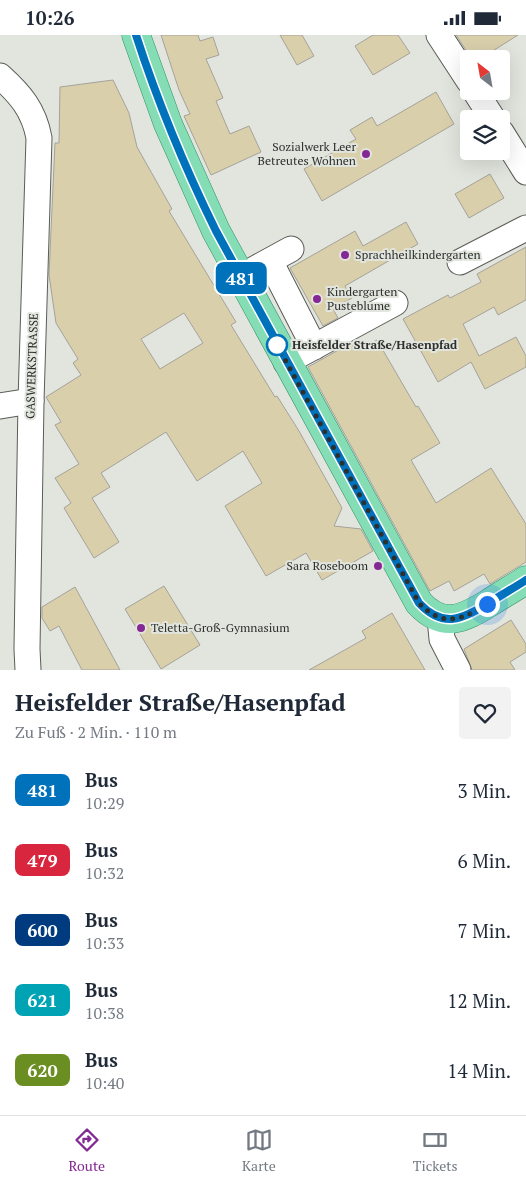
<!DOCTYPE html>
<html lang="de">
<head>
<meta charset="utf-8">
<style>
  body { margin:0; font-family:"PT Serif",serif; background:#f2f2f3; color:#1f2937; height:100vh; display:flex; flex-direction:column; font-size:19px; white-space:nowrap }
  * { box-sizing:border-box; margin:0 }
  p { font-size:16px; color:#747a83 }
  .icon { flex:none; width:28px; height:28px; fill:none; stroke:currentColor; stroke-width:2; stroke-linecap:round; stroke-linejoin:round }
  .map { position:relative; height:635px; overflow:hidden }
  .side { display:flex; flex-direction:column; background:#fff; flex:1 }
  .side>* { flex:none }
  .badge { padding:0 10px; border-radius:8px; font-size:18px; line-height:32px }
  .needle { width:32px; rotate:329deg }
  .fabs { position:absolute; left:460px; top:15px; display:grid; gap:10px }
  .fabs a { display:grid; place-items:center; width:50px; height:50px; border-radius:5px; background:#fff; box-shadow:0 5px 20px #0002; font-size:25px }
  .you { position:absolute; width:25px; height:25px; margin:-12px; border:4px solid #fff; border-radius:50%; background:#1a73e8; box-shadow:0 0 0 8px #1a73e833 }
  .map>.badge { position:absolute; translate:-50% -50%; box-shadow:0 0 0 2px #fff }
  .round { display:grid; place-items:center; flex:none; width:52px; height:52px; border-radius:5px; background:#f2f2f3 }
  .summary { display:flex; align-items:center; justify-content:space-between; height:85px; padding:0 15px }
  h1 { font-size:24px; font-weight:700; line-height:38px }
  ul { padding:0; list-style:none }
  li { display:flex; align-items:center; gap:15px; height:70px; padding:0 15px }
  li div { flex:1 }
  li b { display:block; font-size:19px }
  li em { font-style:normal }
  li .badge { min-width:55px; font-weight:700; text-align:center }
  .status { display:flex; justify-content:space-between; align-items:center; height:35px; padding:0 25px; background:#fff; direction:ltr }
  .status svg { height:14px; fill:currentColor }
  .dock { display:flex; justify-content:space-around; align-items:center; height:70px; border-top:1px solid #e0e1e3; background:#fff; font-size:14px; color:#747a83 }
  .dock a { display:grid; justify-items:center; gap:2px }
  .dock .on { color:#842894 }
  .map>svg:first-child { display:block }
  .building { fill:#dacfab; stroke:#a4a29b; fill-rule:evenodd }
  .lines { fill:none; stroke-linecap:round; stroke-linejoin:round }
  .minor-casing { stroke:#5a5d57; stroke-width:27 }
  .major-casing { stroke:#319266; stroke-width:29 }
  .minor { stroke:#fff; stroke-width:25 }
  .major { stroke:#85ddb6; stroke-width:28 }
  .line-casing { stroke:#fff; stroke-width:11 }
  .line { stroke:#0072bc; stroke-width:8 }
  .walk { stroke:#2d2f2c; stroke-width:5; stroke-dasharray:0 9 }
  .poi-dot { fill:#842894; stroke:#e2e5de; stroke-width:2 }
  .stop-dot { fill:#fff; stroke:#0072bc; stroke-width:2.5 }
  .labels { text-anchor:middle; stroke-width:4; stroke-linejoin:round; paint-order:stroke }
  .poi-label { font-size:12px; fill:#2d2f2c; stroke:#e2e5de; text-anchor:start }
  .stop-label { font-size:12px; font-weight:bold; fill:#2d2f2c; stroke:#e2e5de; text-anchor:start }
  .street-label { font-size:12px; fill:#2d2f2c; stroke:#e2e5de }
</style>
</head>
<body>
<div class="status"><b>10:26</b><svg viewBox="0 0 49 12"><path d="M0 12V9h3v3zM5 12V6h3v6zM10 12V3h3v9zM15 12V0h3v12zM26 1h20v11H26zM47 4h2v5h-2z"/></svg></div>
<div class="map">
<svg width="526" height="635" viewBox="0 0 526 635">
  <rect width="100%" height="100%" fill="#e2e5de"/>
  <g class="building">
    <path d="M161,0H198L200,6L213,2L219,20L206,24L223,63L216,66L230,99L249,91L261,117L211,140L184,81L190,79L179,55Z"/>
    <path d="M280,0H302L314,21L297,30Z"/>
    <path d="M373,0H398L410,18L373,40L355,11Z"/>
    <path d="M456,0H518L480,24H472Z"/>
    <path d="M113,45L129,78L137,112L172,174L169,176L236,287L231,290L275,362L277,361L299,396L342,473L334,491L361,494L373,516L322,545L306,518L266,541L225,471L262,448L243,416L197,446L166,397L101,438L110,452L92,463L119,507L94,523L64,473L71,468L55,443L79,429L55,390L61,387L46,362L81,340L73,328L78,324L56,288L49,240L55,108H59L60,52ZM184,278L203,308L160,334L141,304Z"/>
    <path d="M436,57L454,89L322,166L304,134L356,104L350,95L372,82L377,91Z"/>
    <path d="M490,139L504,163L469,183L455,159Z"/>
    <path d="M406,187L418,209L345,251L352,263L333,274L338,283L323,291L290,233L355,196L363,211Z"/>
    <path d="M526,212V265L498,280L494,272L463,289L479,321L516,302L526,321V332L485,354L471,327L438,347L403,284L448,260L450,263L481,247L477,239Z"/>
    <path d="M377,305L416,372L418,371L440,408L411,425L436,468L491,433L526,489V527L490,549L484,539L454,556L449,546L430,556L308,332L351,308L356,316Z"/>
    <path d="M164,551L200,610L161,634L125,574Z"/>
    <path d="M75,552L120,635H82L59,591L50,596L42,583V572Z"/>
    <path d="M392,578L425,635H309L366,603L362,596Z"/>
    <path d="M511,585L526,609V617L510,627L515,635H472L464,614Z"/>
  </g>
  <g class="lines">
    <defs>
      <g id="minor">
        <path d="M439,0L469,46"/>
        <path d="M0,41C20,59 34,75 39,103L31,366L27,614L28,635"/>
        <path d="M475,56L493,84"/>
        <path d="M501,97L526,137"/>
        <path d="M270,226L314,312"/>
        <path d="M460,227L526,193"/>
        <path d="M240,242L291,214"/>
        <path d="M286,327L395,268"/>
        <path d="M0,371L31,366"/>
        <path d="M440,583L442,604L458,635"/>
      </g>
      <path id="major" d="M136,0L168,89L216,196L419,568C443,594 463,584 489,568C501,560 514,553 526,545"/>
    </defs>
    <use href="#minor" class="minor-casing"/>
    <use href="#major" class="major-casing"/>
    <use href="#minor" class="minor"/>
    <use href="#major" class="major"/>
  </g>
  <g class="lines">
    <defs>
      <path id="line" d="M136,0C158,68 185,133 216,196L419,568C443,594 463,584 489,568C501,560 514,553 526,545"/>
    </defs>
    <use href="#line" class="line-casing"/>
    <use href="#line" class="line"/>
    <path class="walk" d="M277,310L419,568C443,593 462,585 487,569"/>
  </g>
  <g class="poi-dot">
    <circle cx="366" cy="119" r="5"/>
    <circle cx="345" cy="220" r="5"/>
    <circle cx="317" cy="264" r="5"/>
    <circle cx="378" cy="531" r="5"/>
    <circle cx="141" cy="593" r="5"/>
  </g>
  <circle class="stop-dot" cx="277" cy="310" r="10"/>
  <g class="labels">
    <g class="poi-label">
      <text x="356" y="116" text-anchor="end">Sozialwerk Leer<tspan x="356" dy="14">Betreutes Wohnen</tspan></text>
      <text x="355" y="224">Sprachheilkindergarten</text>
      <text x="327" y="261">Kindergarten<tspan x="327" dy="14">Pusteblume</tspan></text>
      <text x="368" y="535" text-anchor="end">Sara Roseboom</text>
      <text x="151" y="597">Teletta-Groß-Gymnasium</text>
    </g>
    <g class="stop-label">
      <text x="292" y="314">Heisfelder Straße/Hasenpfad</text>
    </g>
    <g class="street-label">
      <text transform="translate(32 331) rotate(-88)" y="4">GASWERKSTRASSE</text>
    </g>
  </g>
</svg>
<div class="fabs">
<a><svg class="needle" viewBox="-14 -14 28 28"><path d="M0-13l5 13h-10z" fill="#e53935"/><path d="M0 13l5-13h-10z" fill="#747a83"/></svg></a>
<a><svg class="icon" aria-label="layers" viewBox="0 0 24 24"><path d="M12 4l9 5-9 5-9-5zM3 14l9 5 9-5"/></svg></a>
</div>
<div class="you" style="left:487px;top:569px"></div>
<b class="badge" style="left:241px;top:243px;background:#0072bc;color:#fff">481</b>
</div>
<section class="side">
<div class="summary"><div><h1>Heisfelder Straße/Hasenpfad</h1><p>Zu Fuß · 2 Min. · 110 m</p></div><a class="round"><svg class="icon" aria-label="heart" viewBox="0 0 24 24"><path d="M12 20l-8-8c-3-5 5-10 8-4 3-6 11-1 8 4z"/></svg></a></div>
<ul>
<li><span class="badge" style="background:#0072bc;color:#fff">481</span><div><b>Bus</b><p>10:29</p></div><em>3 Min.</em></li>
<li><span class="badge" style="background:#d7263d;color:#fff">479</span><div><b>Bus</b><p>10:32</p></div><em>6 Min.</em></li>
<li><span class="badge" style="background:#003b80;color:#fff">600</span><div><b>Bus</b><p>10:33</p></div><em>7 Min.</em></li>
<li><span class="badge" style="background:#00a3b4;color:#fff">621</span><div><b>Bus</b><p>10:38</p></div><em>12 Min.</em></li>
<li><span class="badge" style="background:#6b8e23;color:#fff">620</span><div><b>Bus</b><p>10:40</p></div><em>14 Min.</em></li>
</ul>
</section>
<nav class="dock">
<a class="on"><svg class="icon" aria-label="directions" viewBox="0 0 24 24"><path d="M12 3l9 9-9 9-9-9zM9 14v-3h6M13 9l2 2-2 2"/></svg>Route</a>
<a><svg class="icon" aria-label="map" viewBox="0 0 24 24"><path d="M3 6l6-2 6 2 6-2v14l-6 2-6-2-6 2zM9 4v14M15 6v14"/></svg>Karte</a>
<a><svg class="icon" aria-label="tickets" viewBox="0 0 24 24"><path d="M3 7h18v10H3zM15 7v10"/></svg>Tickets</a>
</nav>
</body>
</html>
